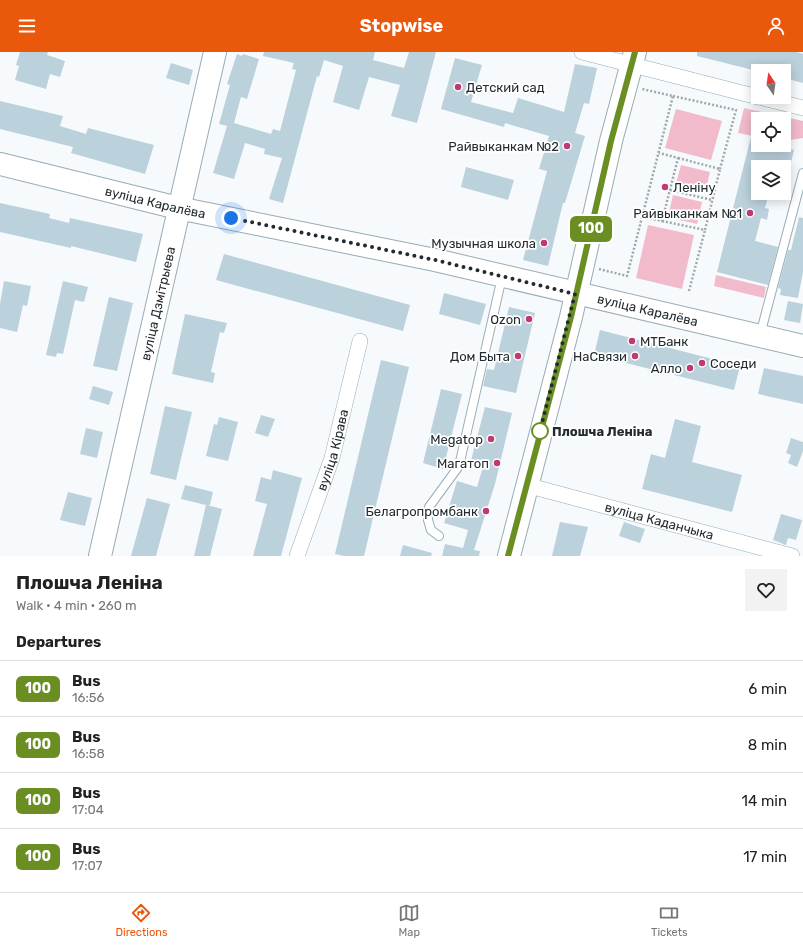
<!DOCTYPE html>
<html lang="en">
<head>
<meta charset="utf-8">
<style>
  body { margin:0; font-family:Rubik,sans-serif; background:#f2f2f2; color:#222; height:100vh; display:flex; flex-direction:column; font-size:15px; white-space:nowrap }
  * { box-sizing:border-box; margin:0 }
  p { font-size:13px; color:#767676 }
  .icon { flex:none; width:22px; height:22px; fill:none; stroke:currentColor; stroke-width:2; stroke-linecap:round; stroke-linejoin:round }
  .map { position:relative; height:504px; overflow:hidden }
  .details { display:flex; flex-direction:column; background:#fff; flex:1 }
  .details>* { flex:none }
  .badge { padding:0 8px; border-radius:6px; font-size:14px; line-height:26px }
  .needle { width:26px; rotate:347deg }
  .buttons { position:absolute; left:751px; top:12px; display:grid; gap:8px }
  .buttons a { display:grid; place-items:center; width:40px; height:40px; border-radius:0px; background:#fff; box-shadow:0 2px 10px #0003; font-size:20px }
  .you { position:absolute; width:20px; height:20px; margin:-10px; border:3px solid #fff; border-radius:50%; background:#1a73e8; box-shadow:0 0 0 6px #1a73e833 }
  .map>.badge { position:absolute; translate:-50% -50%; box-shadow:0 0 0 2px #fff }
  h2 { padding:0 16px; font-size:15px; line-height:36px }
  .round { display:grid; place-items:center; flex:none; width:42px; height:42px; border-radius:0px; background:#f2f2f2 }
  .overview { display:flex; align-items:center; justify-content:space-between; height:68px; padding:0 16px }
  h1 { font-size:19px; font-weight:700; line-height:30px }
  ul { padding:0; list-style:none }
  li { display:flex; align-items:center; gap:12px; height:56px; padding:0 16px; border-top:1px solid #e0e0e0 }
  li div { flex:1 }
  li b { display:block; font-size:15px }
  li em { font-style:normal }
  li .badge { min-width:44px; font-weight:700; text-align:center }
  header { display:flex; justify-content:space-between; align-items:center; height:52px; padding:0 16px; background:#ea580c; color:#fff; font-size:18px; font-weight:700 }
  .tab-bar { display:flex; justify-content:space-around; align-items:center; height:56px; border-top:1px solid #e0e0e0; background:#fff; font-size:11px; color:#767676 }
  .tab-bar a { display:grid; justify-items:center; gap:2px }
  .tab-bar .current { color:#ea580c }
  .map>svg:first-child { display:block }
  .green { fill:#f2bbcb }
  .building { fill:#bbd1dc }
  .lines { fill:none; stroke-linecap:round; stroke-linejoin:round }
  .lane-casing { stroke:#97acb6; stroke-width:10 }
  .street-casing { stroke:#97acb6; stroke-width:16 }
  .secondary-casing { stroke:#97acb6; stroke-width:24 }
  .path { stroke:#a1a7aa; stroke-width:2.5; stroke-dasharray:2 2; stroke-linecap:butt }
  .lane { stroke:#fff; stroke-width:8 }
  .street { stroke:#fff; stroke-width:15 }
  .secondary { stroke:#fff; stroke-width:22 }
  .line-casing { stroke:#fff; stroke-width:9 }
  .line { stroke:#6b8e23; stroke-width:6 }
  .walk { stroke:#222b2f; stroke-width:4; stroke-dasharray:0 7.2 }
  .poi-dot { fill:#c23872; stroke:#fff; stroke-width:1.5 }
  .stop-dot { fill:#fff; stroke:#6b8e23; stroke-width:2 }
  .labels { text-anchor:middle; stroke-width:3.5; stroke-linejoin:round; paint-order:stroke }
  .poi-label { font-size:13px; fill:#222b2f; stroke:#fff; text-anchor:end }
  .street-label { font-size:13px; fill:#222b2f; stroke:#fff }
  .stop-label { font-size:13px; font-weight:bold; fill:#222b2f; stroke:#fff; text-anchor:start }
</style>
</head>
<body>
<header><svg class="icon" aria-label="menu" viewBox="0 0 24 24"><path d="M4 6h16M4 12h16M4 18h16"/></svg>Stopwise<svg class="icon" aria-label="person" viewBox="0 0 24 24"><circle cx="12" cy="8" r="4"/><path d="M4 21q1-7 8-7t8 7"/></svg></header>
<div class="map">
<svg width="803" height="504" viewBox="0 0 803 504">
  <rect width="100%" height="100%" fill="#f6fafc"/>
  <g class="green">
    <path d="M744,56L803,69V86L784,89V67H758V85L738,81Z"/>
    <path d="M676,57L722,69L711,108L665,96Z"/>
    <path d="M681,113L710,120L705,141L675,135Z"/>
    <path d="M673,143L702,150L697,172L668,165Z"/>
    <path d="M648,173L694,183L682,237L636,226Z"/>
    <path d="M716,223L766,235L764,246L714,234Z"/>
  </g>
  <g class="building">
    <path d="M20,0H48L47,3L65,9L60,25L50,22L46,37L15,28L19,14L16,13Z"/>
    <path d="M264,0H375L373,8L404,16L409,0H436L417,71L391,64L400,33L369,25L359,58L333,50L343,14L324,8L319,25L317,24L283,151L269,147L282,106L264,102L265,97L245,91L234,127L213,121L227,74L219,72L230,33L227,32L237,2L242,4L243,2L259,7L247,47L241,45L234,71L271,82L273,77L280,79L296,18L292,17L294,11L263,4Z"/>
    <path d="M697,0H797L803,2V31L784,26V19H757L697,4Z"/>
    <path d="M455,6L482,13L471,50L513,61L518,46L564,60L575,12L597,16L589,52L584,51L575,81L585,84L565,151H563L548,214L523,208L547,119L539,117L549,84L505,71L504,75L441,57Z"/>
    <path d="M171,11L193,18L189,33L166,26Z"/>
    <path d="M0,49L63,64L60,74L86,82L88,76L154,93L145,122L71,101L73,95L69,94L0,77Z"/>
    <path d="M755,69H758V93H774L794,98L790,115H758V141H769L765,156L769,157L767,168L761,166L755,189L778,195L768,233L717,220Z"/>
    <path d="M466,115L514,128L508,148L461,135Z"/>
    <path d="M0,151L50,162L49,166L69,171L70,166L143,182L136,210L71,194V196L0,180Z"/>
    <path d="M799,165L803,166V220L798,246L780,243L781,237L778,236L788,198H791Z"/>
    <path d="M224,202L410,253L403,279L216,228Z"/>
    <path d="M4,229L31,234L27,254L23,253L17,280L0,276V252Z"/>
    <path d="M63,229L88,235L84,250L75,248L63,302L57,301L56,305L46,303Z"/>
    <path d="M444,241L486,252L480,273L439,262Z"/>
    <path d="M109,245L133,251L117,319L93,314Z"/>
    <path d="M788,249L803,252L800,271L784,268Z"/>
    <path d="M509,255L535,261L516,341L483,334L487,317L494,318Z"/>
    <path d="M185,262L227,271L224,281L220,280L211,320L215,321L213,331L172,322Z"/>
    <path d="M600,278L740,314L734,338L594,303Z"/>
    <path d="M381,308L409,315L364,504H344L335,502Z"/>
    <path d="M764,316L803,324V352L758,342Z"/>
    <path d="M93,334L113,340L109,353L89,347Z"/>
    <path d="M441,337L462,342L443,417L423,411Z"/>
    <path d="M165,354L192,360L176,428L150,422Z"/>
    <path d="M485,355L512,361L495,432L474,498L480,499L479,504H442L445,492L463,496L468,478L444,471L457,429L477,435L483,415L470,412Z"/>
    <path d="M261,363L275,367L268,385L255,381Z"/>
    <path d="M219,365L238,370L228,409L206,404L214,372L217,373Z"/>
    <path d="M675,367L701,374L692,410L742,423L732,460L642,437L651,402L665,406Z"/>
    <path d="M86,376L103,380L97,406L80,402Z"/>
    <path d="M791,386L803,390V399L797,415L788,411L791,403L786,401Z"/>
    <path d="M273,418L302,426L281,504H253L267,452L255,449L261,425L271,428Z"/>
    <path d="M185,433L213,440L210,453H207L222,457L210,504H194L206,453L181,447Z"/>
    <path d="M68,440L92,446L85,474L60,468Z"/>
    <path d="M147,446L170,452L156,504H131Z"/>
    <path d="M781,462L802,468L796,488L788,486L786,493L773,488Z"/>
    <path d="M560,470L588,475L580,504H552Z"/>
    <path d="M624,470L645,477L640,491L619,484Z"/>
    <path d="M403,493L432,501L431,504H400Z"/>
  </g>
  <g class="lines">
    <defs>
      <g id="lane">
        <path d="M760,283L803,121"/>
        <path d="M439,484L431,478L428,468L429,455L459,414L502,225"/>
      </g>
      <g id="street">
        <path d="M582,0L758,45"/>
        <path d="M759,45L803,56"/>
        <path id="s1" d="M526,433L792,504"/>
        <path id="s2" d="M297,504L332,406L360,289"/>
      </g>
      <g id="secondary">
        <path id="s3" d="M0,112L178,156L435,208L803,294"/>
        <path id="s4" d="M100,504L215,0"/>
        <path d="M509,504L571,265L611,89L635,0"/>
      </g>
    </defs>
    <use href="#lane" class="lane-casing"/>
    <use href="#street" class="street-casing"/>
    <use href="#secondary" class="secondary-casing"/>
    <g class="path">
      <path d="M673,44L736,58L720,117"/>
      <path d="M670,138L712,148"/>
      <path d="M642,165L662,169L678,106L659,101"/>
      <path d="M662,169L705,178L720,117L678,106"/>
      <path d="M599,217L627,224L673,44L642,37"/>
      <path d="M689,239L705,178"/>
    </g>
    <use href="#lane" class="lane"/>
    <use href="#street" class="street"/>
    <use href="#secondary" class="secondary"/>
  </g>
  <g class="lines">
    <defs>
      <path id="line" d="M508,504L571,265L611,89L635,0"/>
    </defs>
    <use href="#line" class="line-casing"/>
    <use href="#line" class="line"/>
    <path class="walk" d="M231,166L435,208L575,242L540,379"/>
  </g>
  <g class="poi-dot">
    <circle cx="458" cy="35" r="4"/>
    <circle cx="567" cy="94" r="4"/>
    <circle cx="665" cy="135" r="4"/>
    <circle cx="750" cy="161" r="4"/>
    <circle cx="544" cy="191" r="4"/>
    <circle cx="529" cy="267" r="4"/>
    <circle cx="632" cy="289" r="4"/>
    <circle cx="518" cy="304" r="4"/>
    <circle cx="635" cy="304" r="4"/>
    <circle cx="702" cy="311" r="4"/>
    <circle cx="690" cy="316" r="4"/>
    <circle cx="491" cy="387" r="4"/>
    <circle cx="497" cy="411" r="4"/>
    <circle cx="486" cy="459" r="4"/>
  </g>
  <circle class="stop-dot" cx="540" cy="379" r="8"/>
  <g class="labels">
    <g class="poi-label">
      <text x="466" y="40" text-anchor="start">Детский сад</text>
      <text x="559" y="99">Райвыканкам №2</text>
      <text x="673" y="140" text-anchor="start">Леніну</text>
      <text x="742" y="166">Райвыканкам №1</text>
      <text x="536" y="196">Музычная школа</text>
      <text x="521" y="272">Ozon</text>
      <text x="640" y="294" text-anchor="start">МТБанк</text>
      <text x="510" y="309">Дом Быта</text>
      <text x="627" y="309">НаСвязи</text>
      <text x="710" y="316" text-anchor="start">Соседи</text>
      <text x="682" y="321">Алло</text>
      <text x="483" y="392">Megatop</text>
      <text x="489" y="416">Магатоп</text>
      <text x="478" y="464">Белагропромбанк</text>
    </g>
    <g class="street-label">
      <text dy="5" stroke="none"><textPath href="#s3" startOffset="160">вуліца Каралёва</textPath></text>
      <text dy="5" stroke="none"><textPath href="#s4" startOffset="259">вуліца Дзмітрыева</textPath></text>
      <text dy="5" stroke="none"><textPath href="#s3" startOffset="664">вуліца Каралёва</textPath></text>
      <text dy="5" stroke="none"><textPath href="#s2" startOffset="112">вуліца Кірава</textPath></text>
      <text dy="5" stroke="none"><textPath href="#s1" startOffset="138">вуліца Каданчыка</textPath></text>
    </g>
    <g class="stop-label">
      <text x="552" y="384">Плошча Леніна</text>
    </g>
  </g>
</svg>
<div class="buttons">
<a><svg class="needle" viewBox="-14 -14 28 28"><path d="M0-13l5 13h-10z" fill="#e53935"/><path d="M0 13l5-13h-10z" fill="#767676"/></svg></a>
<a><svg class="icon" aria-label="locate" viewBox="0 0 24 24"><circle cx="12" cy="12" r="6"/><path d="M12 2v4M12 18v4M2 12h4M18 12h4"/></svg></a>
<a><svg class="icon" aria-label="layers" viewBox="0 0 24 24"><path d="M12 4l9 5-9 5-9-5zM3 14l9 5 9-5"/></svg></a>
</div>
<div class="you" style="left:231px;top:166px"></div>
<b class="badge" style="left:591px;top:177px;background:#6b8e23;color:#fff">100</b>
</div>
<section class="details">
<div class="overview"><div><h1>Плошча Леніна</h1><p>Walk · 4 min · 260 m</p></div><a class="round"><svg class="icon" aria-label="heart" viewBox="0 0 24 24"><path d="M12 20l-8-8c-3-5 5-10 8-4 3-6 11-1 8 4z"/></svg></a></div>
<h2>Departures</h2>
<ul>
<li><span class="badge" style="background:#6b8e23;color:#fff">100</span><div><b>Bus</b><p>16:56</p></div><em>6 min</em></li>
<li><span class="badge" style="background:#6b8e23;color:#fff">100</span><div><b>Bus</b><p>16:58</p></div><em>8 min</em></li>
<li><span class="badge" style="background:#6b8e23;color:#fff">100</span><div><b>Bus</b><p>17:04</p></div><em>14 min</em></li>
<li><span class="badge" style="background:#6b8e23;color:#fff">100</span><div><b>Bus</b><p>17:07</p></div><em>17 min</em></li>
</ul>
</section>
<nav class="tab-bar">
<a class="current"><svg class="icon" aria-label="directions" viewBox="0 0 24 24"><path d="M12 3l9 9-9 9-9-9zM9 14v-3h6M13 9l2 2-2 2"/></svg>Directions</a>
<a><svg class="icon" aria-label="map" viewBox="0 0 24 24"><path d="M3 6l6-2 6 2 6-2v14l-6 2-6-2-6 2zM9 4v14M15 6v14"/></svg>Map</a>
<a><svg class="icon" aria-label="tickets" viewBox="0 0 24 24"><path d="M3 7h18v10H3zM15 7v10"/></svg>Tickets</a>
</nav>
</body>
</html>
